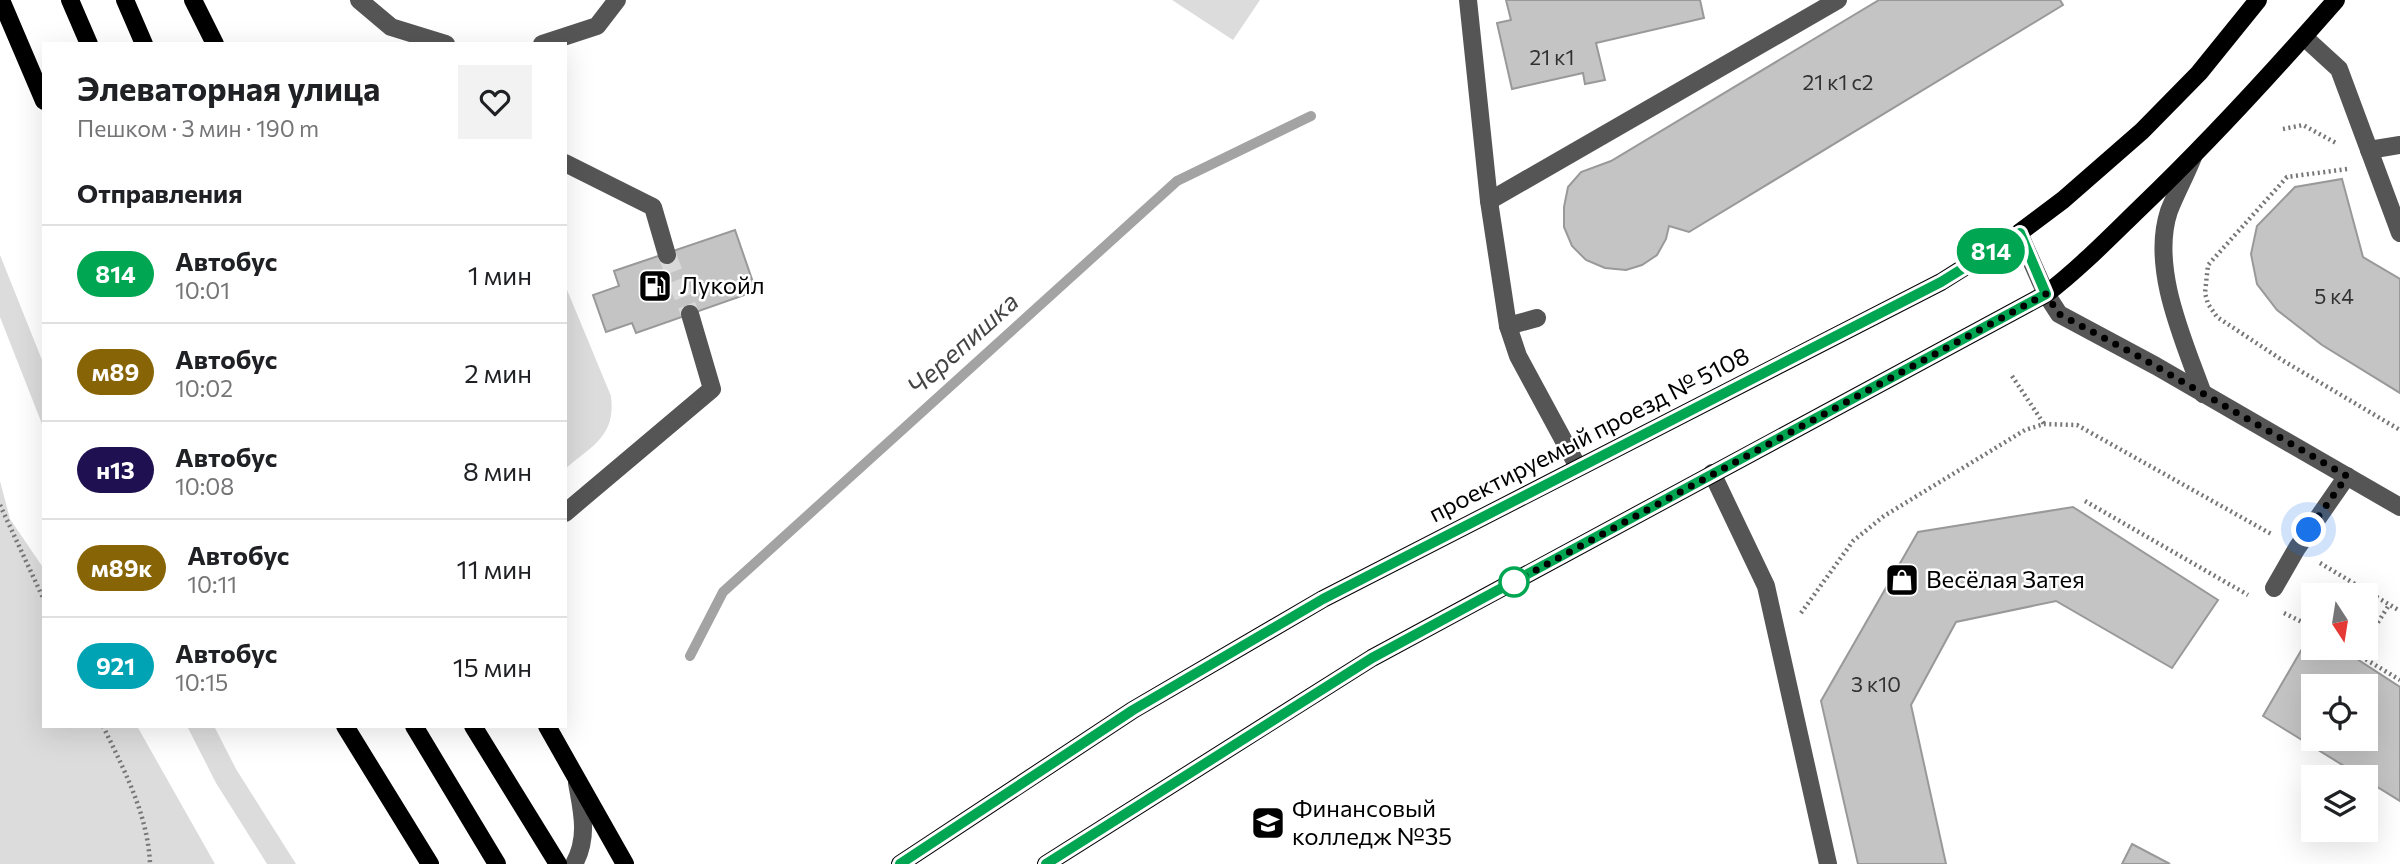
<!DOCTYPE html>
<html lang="ru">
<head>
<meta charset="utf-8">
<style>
  body { margin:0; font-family:Commissioner,sans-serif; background:#f2f2f2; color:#202124; height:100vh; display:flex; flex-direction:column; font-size:26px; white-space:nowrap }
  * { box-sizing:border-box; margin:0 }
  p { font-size:23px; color:#757577 }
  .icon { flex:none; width:38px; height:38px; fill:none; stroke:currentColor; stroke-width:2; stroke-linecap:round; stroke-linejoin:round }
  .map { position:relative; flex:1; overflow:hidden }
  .side { position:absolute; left:42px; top:42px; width:525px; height:686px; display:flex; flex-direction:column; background:#fff; border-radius:0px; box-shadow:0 7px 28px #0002 }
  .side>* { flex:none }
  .badge { padding:0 14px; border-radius:23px; font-size:24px; line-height:46px }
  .needle { width:46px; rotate:168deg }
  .controls { position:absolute; left:2301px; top:583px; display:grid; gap:14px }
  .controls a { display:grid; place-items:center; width:77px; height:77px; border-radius:0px; background:#fff; box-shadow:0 7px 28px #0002; font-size:35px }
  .you { position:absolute; width:35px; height:35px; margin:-18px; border:5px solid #fff; border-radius:50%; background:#1a73e8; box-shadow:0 0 0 10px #1a73e833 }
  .map>.badge { position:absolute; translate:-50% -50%; box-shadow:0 0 0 4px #fff }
  h2 { padding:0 35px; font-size:26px; line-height:63px }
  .round { display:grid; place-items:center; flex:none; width:74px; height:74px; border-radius:0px; background:#f2f2f2 }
  .overview { display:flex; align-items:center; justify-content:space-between; height:119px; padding:0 35px }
  h1 { font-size:33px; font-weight:700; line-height:52px }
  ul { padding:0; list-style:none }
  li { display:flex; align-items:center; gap:21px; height:98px; padding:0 35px; border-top:2px solid #e0e0e0 }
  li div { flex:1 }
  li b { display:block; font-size:26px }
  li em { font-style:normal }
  li .badge { min-width:77px; font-weight:700; text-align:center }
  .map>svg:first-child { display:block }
  .green { fill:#dcdcdc }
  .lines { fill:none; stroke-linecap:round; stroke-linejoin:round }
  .stream { stroke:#a3a3a3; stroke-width:10 }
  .building { fill:#c4c4c4; stroke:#999; stroke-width:2; fill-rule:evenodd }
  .minor-tunnel { stroke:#d9d9d9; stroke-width:18; stroke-dasharray:18 9; stroke-linecap:butt }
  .path { stroke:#777; stroke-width:4.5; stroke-dasharray:2 3.5; stroke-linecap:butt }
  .minor { stroke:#555; stroke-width:18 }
  .major { stroke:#000; stroke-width:18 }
  .line-casing { stroke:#fff; stroke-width:16 }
  .line { stroke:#00a651; stroke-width:10 }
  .walk { stroke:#000; stroke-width:7; stroke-dasharray:0 12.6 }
  .stop-dot { fill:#fff; stroke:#00a651; stroke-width:3.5 }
  .labels { text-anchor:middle; stroke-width:5; stroke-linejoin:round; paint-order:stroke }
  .number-label { font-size:21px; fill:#313131 }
  .poi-label { font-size:24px; fill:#000; stroke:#fff; text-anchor:start }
  .street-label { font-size:24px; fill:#000; stroke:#fff }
  .water-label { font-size:26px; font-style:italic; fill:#444; stroke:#fff }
</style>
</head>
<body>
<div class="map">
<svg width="2400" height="864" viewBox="0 0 2400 864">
  <rect width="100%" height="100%" fill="#fff"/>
  <g class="green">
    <path d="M1172,0H1260L1233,40Z"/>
    <path d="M0,255L44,365V429L0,317Z"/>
    <path d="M565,285L611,396C616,436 593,445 565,469Z"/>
    <path d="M0,481L10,519L44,569V726H137L215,864H0Z"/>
    <path d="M187,726H214L236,769L296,864H267L216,783Z"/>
  </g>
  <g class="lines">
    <path class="stream" d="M690,656L723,592L1177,181L1311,116"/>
  </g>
  <g class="building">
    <path d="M1506,0H1700L1704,18L1596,43L1605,80L1585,84L1583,73L1512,89L1497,23L1511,20Z"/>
    <path d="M1879,0H2060L2063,5L1689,232L1669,226L1666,239L1657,255L1642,265L1626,270L1605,268L1586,260L1572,246L1564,227V207L1568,187L1581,172L1611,161Z"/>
    <path d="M2342,179L2363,257L2400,279V393L2322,345L2277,310L2257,284L2251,254L2257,226L2295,187Z"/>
    <path d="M735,230L756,291L636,333L632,323L606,332L593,295L619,286L614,271Z"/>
    <path d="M2073,507L2218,600L2172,668L2056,601L1956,622L1911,705L1946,864H1858L1821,701L1918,532Z"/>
    <path d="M2313,630L2314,648H2340L2400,687V801L2366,780V777H2362L2263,716ZM2314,686H2366V738H2314Z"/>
    <path d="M2132,844L2170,864H2122Z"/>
  </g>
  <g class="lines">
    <path class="minor-tunnel" d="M667,255L690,314"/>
    <g class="path">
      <path d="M2283,129L2303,125L2336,143"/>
      <path d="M2347,169L2287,177L2208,265L2205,293L2208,304L2217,317L2282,360L2400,430"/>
      <path d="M2012,376L2044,424"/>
      <path d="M2085,501L2248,595"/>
      <path d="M0,505L44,600"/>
      <path d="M2320,563L2400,611"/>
      <path d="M1801,613L1853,541L1884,516L2025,430L2044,424L2077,425L2273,535"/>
      <path d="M2284,613L2314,628"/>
      <path d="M2366,641L2389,605"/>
      <path d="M2347,648L2400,680"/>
      <path d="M103,726C124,770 148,815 150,864"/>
    </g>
    <g class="minor">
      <path d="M359,0L391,27L446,44"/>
      <path d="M1468,0L1489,201L1508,326L1518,356L1578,467"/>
      <path d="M2304,37L2339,69L2400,233"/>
      <path d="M542,44L597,26L617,0"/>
      <path d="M2369,150L2400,145"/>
      <path d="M2193,157C2186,175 2176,193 2169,211C2150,268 2184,341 2203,394"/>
      <path d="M565,163L653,207L667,255"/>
      <path d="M1489,201L1838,0"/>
      <path d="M2019,233L2046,294L2059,314L2156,366L2400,507"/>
      <path d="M1508,326L1537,318"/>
      <path d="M1712,473L1766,586L1828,864"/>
      <path d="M565,513L712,389L690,314"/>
      <path d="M2274,588L2297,548L2347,476"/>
      <path d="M574,864C589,837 582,811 577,783"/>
    </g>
    <g class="major">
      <path d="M1,0L44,101"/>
      <path d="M70,0L89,44"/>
      <path d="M125,0L144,44"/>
      <path d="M193,0L215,44"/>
      <path d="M345,726L430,864"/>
      <path d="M414,726L497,864"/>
      <path d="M473,726L558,864"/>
      <path d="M547,726L625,864"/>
      <path d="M900,864L1133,710L1323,599L1941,282L2019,233L2063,200L2142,131L2199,73L2258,0"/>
      <path d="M1046,864L1372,658L2046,294C2080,268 2110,237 2141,207C2210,141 2273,72 2336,0"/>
    </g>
  </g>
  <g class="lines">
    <defs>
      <path id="line" d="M900,864L1133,710L1323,599L1941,282L2020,233L2046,294L1372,658L1046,864"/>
    </defs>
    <use href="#line" class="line-casing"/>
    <use href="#line" class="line"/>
    <path class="walk" d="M1514,582L2046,294L2059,314L2136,355L2347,476L2309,530"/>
  </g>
  <defs>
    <symbol id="fuel-square" viewBox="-11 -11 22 22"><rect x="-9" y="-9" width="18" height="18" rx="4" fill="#000" stroke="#fff"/><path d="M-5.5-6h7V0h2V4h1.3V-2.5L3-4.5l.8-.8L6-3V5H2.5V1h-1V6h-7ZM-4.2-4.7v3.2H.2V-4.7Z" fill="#fff"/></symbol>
    <symbol id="shop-square" viewBox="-11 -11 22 22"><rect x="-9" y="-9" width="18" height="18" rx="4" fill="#000" stroke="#fff"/><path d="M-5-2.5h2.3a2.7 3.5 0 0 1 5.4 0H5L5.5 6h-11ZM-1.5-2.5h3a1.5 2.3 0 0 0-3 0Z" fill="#fff"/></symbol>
    <symbol id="university-square" viewBox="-11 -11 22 22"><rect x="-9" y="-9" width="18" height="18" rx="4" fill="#000" stroke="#fff"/><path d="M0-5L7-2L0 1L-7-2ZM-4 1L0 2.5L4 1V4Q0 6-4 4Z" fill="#fff"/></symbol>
  </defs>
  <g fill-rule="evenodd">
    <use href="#fuel-square" x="636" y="267" width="38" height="38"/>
    <use href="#shop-square" x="1883" y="561" width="38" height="38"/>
    <use href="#university-square" x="1249" y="804" width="38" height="38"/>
  </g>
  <circle class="stop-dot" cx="1514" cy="582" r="14"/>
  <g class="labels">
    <g class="number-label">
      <text x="1552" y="65">21 к1</text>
      <text x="1838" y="90">21 к1 с2</text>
      <text x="2334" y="304">5 к4</text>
      <text x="1876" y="692">3 к10</text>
    </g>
    <g class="poi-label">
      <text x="680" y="294">Лукойл</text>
      <text x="1926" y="588">Весёлая Затея</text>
      <text x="1292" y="817">Финансовый<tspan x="1292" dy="28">колледж №35</tspan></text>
    </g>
    <g class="street-label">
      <text transform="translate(1589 435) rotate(-27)" y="8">проектируемый проезд № 5108</text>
    </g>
    <g class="water-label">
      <text transform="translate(963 344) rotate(-42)" y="9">Черепишка</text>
    </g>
  </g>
</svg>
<div class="controls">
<a><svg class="needle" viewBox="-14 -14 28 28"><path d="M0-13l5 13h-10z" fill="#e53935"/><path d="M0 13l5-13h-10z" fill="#757577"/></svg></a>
<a><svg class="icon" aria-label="locate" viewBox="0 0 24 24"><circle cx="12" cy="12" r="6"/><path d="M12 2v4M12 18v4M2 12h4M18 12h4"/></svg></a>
<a><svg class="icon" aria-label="layers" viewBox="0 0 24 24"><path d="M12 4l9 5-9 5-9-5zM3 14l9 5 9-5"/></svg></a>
</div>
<div class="you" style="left:2309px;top:530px"></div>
<b class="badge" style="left:1991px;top:251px;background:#00a651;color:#fff">814</b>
<section class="side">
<div class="overview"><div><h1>Элеваторная улица</h1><p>Пешком · 3 мин · 190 m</p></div><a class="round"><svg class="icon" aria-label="heart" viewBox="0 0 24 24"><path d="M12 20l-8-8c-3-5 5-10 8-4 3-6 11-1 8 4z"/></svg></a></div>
<h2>Отправления</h2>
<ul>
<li><span class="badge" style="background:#00a651;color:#fff">814</span><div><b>Автобус</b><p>10:01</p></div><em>1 мин</em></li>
<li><span class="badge" style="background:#876406;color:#fff">м89</span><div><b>Автобус</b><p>10:02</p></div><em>2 мин</em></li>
<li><span class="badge" style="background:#1f1051;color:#fff">н13</span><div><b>Автобус</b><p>10:08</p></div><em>8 мин</em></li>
<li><span class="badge" style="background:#876406;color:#fff">м89к</span><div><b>Автобус</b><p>10:11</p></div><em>11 мин</em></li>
<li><span class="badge" style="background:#00a3b4;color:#fff">921</span><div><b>Автобус</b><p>10:15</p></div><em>15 мин</em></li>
</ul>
</section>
</div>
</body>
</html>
